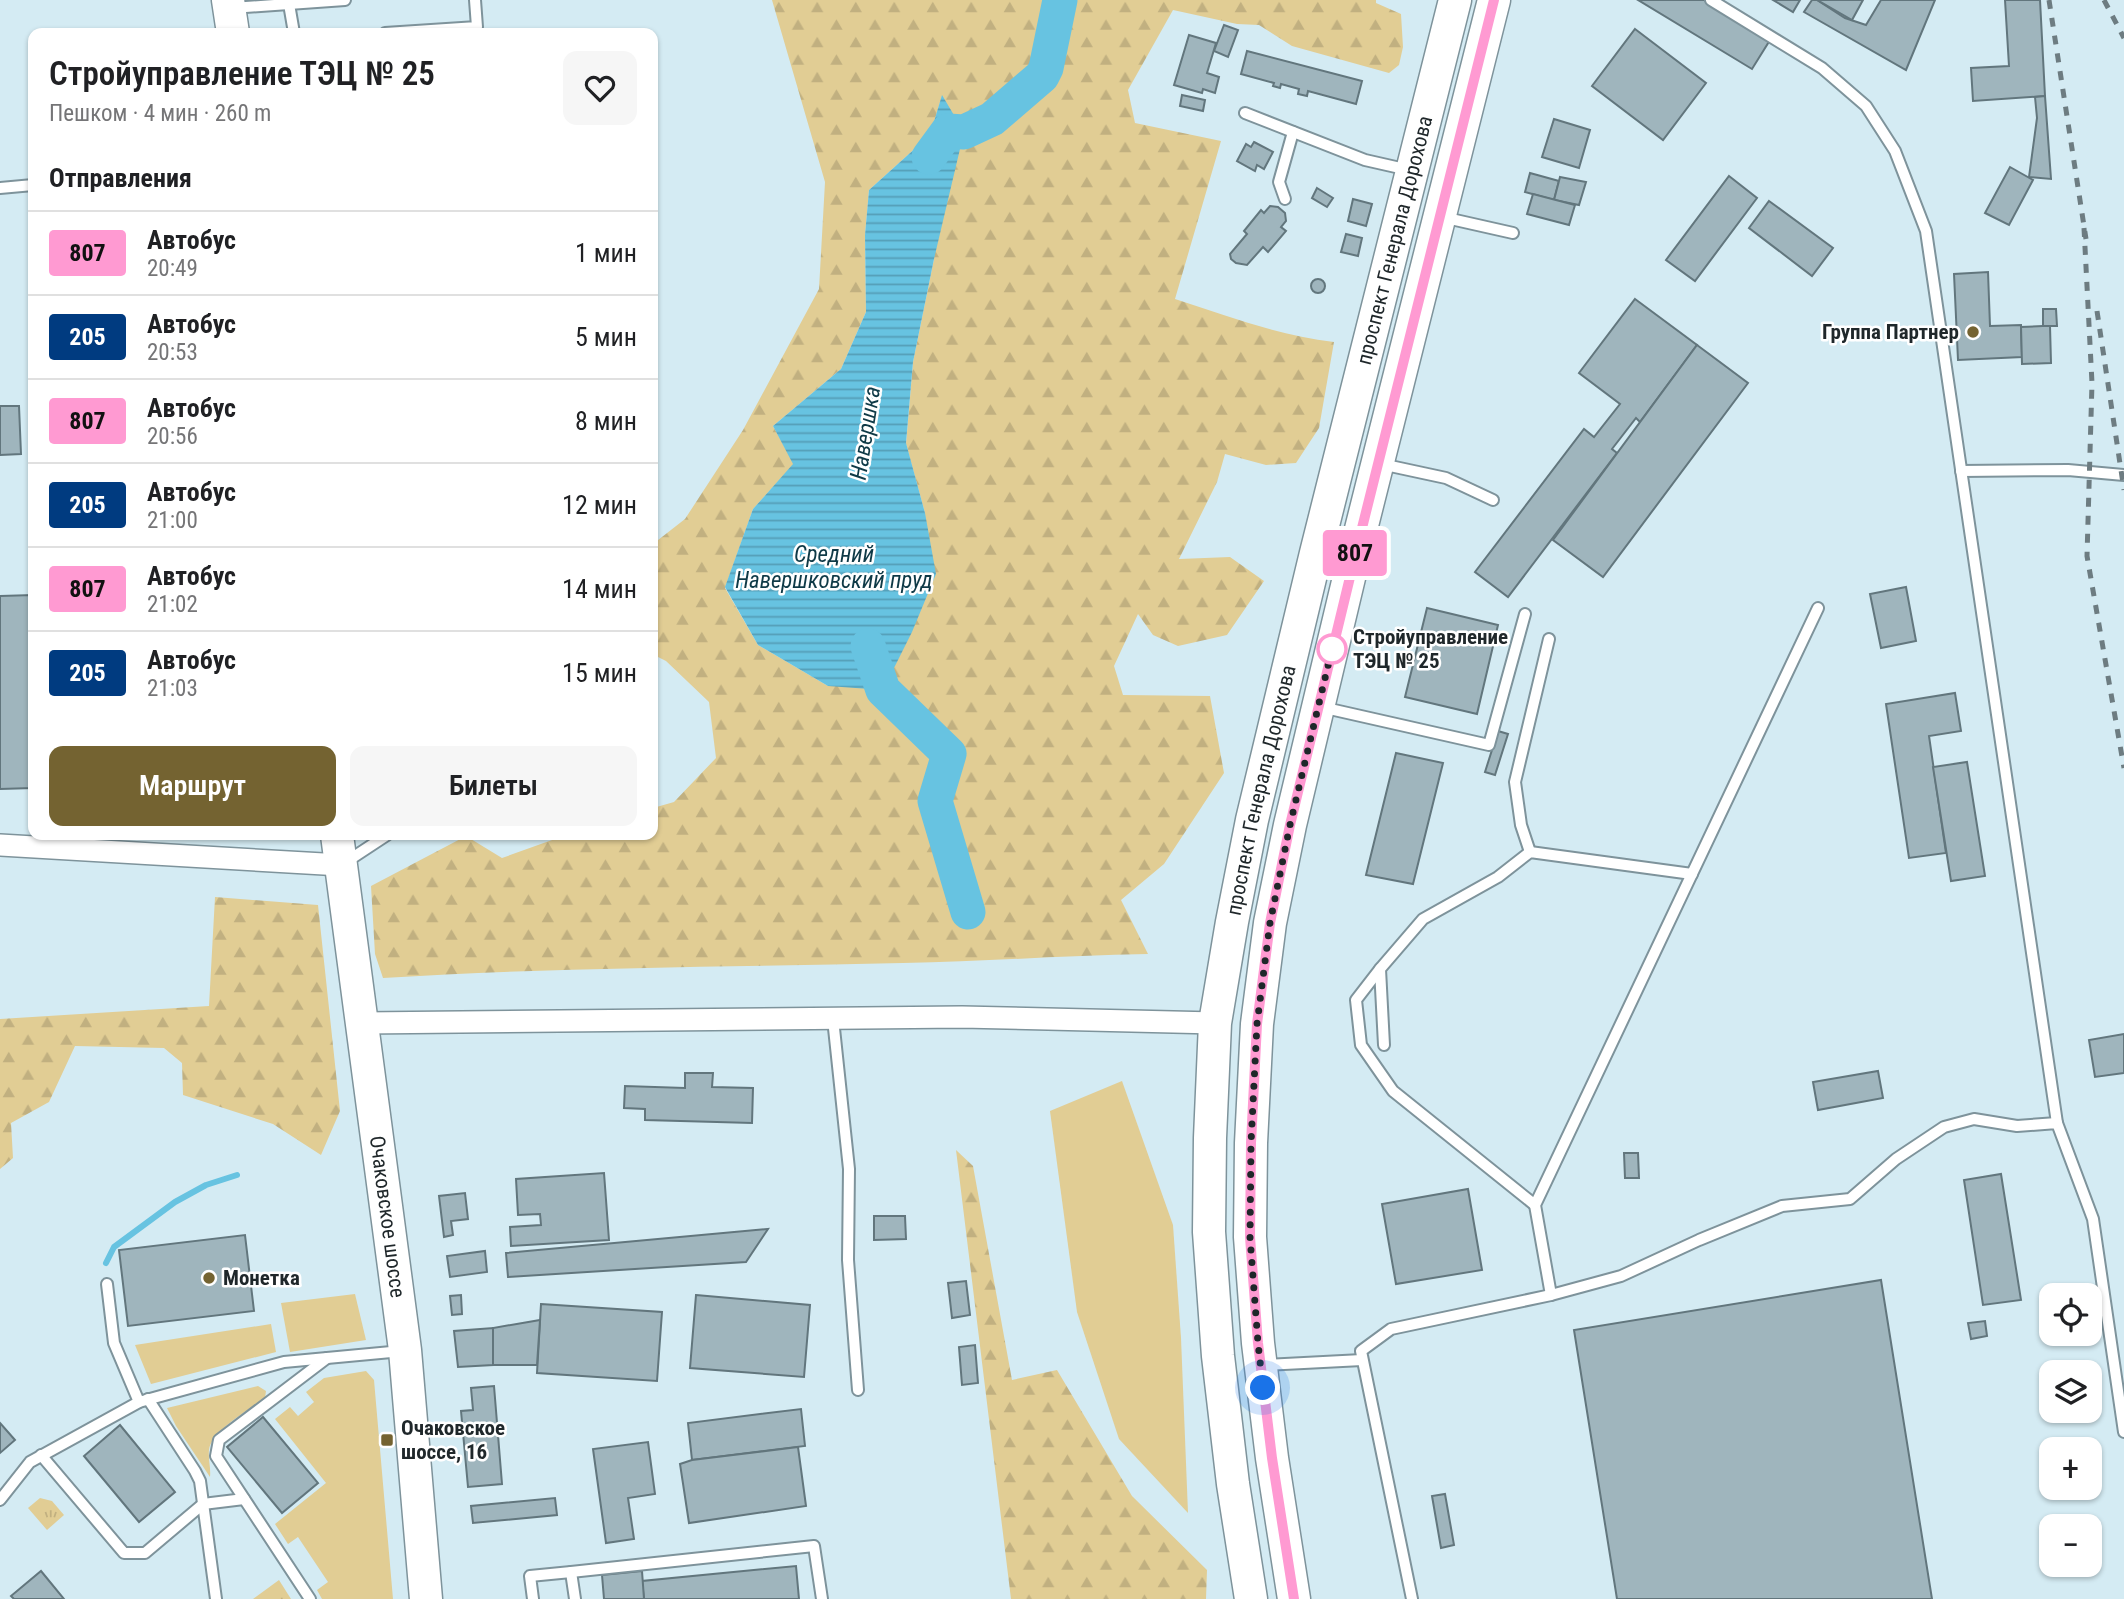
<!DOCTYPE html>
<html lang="ru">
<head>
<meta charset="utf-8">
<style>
  body { margin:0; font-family:"Roboto Condensed",sans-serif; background:#f6f6f6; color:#202124; height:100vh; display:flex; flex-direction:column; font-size:26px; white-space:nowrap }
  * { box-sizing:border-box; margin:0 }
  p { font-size:23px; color:#757577 }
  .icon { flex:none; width:38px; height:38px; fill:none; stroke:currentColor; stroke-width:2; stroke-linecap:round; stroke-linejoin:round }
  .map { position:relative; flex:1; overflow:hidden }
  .details { position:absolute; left:28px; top:28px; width:630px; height:812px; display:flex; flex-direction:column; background:#fff; border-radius:14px; box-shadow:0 2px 5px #0004 }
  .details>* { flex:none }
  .badge { padding:0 14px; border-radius:5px; font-size:24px; line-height:46px }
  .fabs { position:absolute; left:2039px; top:1283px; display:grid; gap:14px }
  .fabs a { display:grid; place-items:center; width:63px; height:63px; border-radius:14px; background:#fff; box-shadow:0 2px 5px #0004; font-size:35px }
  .you { position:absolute; width:35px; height:35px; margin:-18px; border:5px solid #fff; border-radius:50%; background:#1a73e8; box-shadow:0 0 0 10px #1a73e833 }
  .map>.badge { position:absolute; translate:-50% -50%; box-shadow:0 0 0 4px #fff }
  h2 { padding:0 21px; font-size:26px; line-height:63px }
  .round { display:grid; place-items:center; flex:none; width:74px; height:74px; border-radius:14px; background:#f6f6f6 }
  .overview { display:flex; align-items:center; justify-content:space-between; height:119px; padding:0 21px }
  h1 { font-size:33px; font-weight:600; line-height:52px }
  .action { display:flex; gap:14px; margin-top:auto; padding:14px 21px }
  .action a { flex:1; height:80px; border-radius:14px; background:#746331; color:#fff; font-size:28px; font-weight:600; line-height:80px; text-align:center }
  .action a+a { background:#f6f6f6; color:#202124 }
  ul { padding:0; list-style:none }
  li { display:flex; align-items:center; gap:21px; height:84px; padding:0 21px; border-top:2px solid #e0e0e0 }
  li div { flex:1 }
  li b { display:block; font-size:26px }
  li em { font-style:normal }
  li .badge { min-width:77px; font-weight:700; text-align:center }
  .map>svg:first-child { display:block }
  .green { fill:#e1cd94 }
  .forest { fill:url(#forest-firs); fill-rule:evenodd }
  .park { fill:url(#park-tufts) }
  .water { fill:url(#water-rules) }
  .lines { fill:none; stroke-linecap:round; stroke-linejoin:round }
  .stream { stroke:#67c3e1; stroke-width:6 }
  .river { stroke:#67c3e1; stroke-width:35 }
  .building { fill:#9fb5bd; stroke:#62767d; stroke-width:2 }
  .lane-casing { stroke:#7e939b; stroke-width:14 }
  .street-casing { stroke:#7e939b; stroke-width:24 }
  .secondary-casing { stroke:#7e939b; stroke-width:35 }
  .lane { stroke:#fff; stroke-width:10 }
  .street { stroke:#fff; stroke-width:21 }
  .secondary { stroke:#fff; stroke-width:32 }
  .rail { stroke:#6d7c81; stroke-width:5; stroke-dasharray:9 9; stroke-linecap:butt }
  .line-casing { stroke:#fff; stroke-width:16 }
  .line { stroke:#ff9ad2; stroke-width:10 }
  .walk { stroke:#1f272a; stroke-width:7; stroke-dasharray:0 12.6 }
  .poi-dot { fill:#746331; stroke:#fff; stroke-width:2.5 }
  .stop-dot { fill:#fff; stroke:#ff9ad2; stroke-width:3.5 }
  .labels { text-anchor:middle; stroke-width:5; stroke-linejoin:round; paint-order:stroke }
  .street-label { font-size:21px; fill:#1f272a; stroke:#fff }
  .poi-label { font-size:21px; font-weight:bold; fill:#1f272a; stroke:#fff; text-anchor:start }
  .stop-label { font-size:21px; font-weight:bold; fill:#1f272a; stroke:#fff; text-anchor:start }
  .water-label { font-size:23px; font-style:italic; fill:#0f3a47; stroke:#fff }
</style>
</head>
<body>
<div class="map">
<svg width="2124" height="1599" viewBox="0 0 2124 1599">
  <defs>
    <pattern id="forest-firs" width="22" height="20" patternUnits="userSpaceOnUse" patternTransform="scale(1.75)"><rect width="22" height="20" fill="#e1cd94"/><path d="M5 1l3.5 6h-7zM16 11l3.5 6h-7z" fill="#c1b080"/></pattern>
    <pattern id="park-tufts" width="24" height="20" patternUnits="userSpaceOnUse" patternTransform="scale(1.75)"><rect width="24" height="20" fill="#e1cd94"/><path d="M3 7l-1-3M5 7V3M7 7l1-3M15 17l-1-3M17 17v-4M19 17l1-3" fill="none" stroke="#c1b080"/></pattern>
    <pattern id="water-rules" width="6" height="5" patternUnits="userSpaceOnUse" patternTransform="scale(1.75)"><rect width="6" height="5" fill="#67c3e1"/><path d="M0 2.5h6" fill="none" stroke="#549eb7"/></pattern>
  </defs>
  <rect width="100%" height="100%" fill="#d4ebf3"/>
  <g class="green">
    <path d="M1122,1081L1173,1225L1181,1338L1188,1513L1119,1439L1077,1312L1050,1111Z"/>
    <path d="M355,1294L366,1340L290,1352L281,1303Z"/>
    <path d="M271,1324L276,1352L151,1384L135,1345Z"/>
    <path d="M366,1371L374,1380L393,1599H322L317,1590L328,1582L298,1537L288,1544L275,1524L326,1483L275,1419L290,1407L298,1416L314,1402L306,1392L324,1378Z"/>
    <path d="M258,1386L266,1391L265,1398C250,1409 211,1431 209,1450C208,1459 211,1468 210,1477L176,1426L167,1408Z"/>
  </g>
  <g class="forest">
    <path d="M772,0H1376V3L1401,14L1403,47L1399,65L1389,73L1292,46L1259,25L1237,24L1173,10L1128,90L1135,123L1221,141L1175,299C1228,316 1279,336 1334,342L1319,428L1296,463L1266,465L1225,454L1217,482L1179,559L1230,557L1264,581L1227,635L1178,646L1153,635L1138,614L1114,666L1123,695L1210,696L1224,773L1164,864L1121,900L1148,954C1066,955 985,962 903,963C730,967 556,967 383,978L375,954L371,886L466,836L502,858L566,835H653V808L674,802L716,758L709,702L666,661L656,656L653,660V544L685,519L743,430L819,289L825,182ZM942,96L934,259L913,362L906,444L925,513L828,686L758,645L725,588L753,509L794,464L773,426L841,369L866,312L865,235L869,190L930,135Z"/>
    <path d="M215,897L318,905L340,1111L321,1155L273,1124L183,1095L182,1063L164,1048L75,1046L49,1102L11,1123L13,1158L0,1169V1019L209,1006Z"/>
    <path d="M956,1150L973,1166L1012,1380L1057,1370L1132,1496L1207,1570L1206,1599H1011Z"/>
  </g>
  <g class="park">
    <path d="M40,1498L52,1501L64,1515L47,1530L28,1508Z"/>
    <path d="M279,1580L291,1599H253Z"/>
  </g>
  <path class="water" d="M942,95L964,132L934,259L913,362L906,443L925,513L936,574L912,632L883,690L828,686L758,645L725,587L753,509L793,464L773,426L841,369L866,312L865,235L869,190L930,135Z"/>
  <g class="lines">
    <path class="stream" d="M106,1263L114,1247L175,1202L206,1185L237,1175"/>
    <g class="river">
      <path d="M929,157L948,131L964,132L992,119L1042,76L1046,68L1060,0"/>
      <path d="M868,646L883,690L949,754L935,801L968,912"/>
    </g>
  </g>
  <g class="building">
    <path d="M1638,0H1704L1770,40L1752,69Z"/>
    <path d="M1773,0H1800L1793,12Z"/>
    <path d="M1812,0H1817L1845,18L1866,25L1881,0H1935L1906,70L1804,12Z"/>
    <path d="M1820,0H1863L1852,20L1819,1Z"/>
    <path d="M2005,0H2040L2045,96L1973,101L1971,68L2009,66Z"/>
    <path d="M1224,25L1238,30L1228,57L1214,51Z"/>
    <path d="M1635,29L1706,83L1663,140L1592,86Z"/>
    <path d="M1189,35L1216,43L1207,73L1219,77L1215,93L1203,89L1202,93L1174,85Z"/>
    <path d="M1247,51L1362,81L1356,104L1308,91L1307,96L1298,94L1299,89L1281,84L1280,88L1273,86L1274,83L1241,74Z"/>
    <path d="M1182,95L1205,100L1203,111L1180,106Z"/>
    <path d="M2045,96L2051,179L2029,177L2037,118L2035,97Z"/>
    <path d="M1554,119L1590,130L1579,168L1542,157Z"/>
    <path d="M1254,142L1273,152L1264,169L1257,165L1255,171L1237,161L1246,144L1251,147Z"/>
    <path d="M2010,167L2033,180L2009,225L1985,213Z"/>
    <path d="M1530,173L1559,181L1554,200L1525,192Z"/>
    <path d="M1729,176L1757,198L1695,281L1666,260Z"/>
    <path d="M1560,177L1586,182L1579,205L1554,200Z"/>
    <path d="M1317,188L1333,198L1327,207L1312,198Z"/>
    <path d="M1533,194L1575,205L1569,225L1527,214Z"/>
    <path d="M1353,199L1372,204L1366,226L1348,221Z"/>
    <path d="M1769,201L1833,248L1812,276L1749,228Z"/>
    <path d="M1270,206L1278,207L1285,213L1286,221L1281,227L1286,231L1268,252L1263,247L1247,265L1236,263L1231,259L1230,254L1247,234L1244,231L1261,210L1264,213Z"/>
    <path d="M1346,234L1362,238L1358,256L1341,252Z"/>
    <path d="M1988,272L1990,326L2021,325L2022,357L1958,360L1954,274Z"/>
    <circle cx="1318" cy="286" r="7"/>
    <path d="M1635,299L1697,345L1640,422L1636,418L1612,449L1617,453L1508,597L1475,572L1584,429L1594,437L1620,404L1579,373Z"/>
    <path d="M2043,309H2056L2057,326H2043Z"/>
    <path d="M2043,326H2050L2051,363L2022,364L2021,327Z"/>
    <path d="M1697,345L1748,383L1603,577L1553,540Z"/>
    <path d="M0,406H19L21,454L0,455Z"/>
    <path d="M1906,587L1916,641L1881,648L1870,594Z"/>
    <path d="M33,595V788L0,789V596Z"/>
    <path d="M1427,608L1498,625L1477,714L1405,697Z"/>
    <path d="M1955,693L1961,731L1929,736L1946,853L1909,858L1886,704Z"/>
    <path d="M1498,731L1508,734L1495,775L1485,772Z"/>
    <path d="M1396,753L1443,763L1413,884L1366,875Z"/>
    <path d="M1967,762L1985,876L1951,881L1933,767Z"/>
    <path d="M2124,1034V1073L2095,1077L2089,1040Z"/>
    <path d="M1878,1071L1883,1098L1818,1110L1813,1082Z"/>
    <path d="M685,1073H713L712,1087L753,1088L752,1123L645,1120V1109L624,1108L625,1086L685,1088Z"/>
    <path d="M1624,1153H1638L1639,1178H1625Z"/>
    <path d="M604,1173L609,1240L511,1246L510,1227L541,1225L540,1214L518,1215L516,1179Z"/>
    <path d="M2001,1174L2021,1300L1983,1305L1964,1180Z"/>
    <path d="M1468,1189L1482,1270L1396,1284L1382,1204Z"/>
    <path d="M465,1193L468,1219L451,1221L453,1235L444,1237L439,1196Z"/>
    <path d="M874,1216H905L906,1239L874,1240Z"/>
    <path d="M768,1229L746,1262L508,1277L506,1253Z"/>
    <path d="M245,1235L254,1311L128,1326L119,1250Z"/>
    <path d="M485,1251L487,1272L450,1277L447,1256Z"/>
    <path d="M1881,1280L1932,1599H1617L1574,1330Z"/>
    <path d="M966,1281L970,1315L952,1318L948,1283Z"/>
    <path d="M461,1295L462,1314L452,1315L450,1296Z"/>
    <path d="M696,1295L810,1305L804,1377L690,1368Z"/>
    <path d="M541,1304L662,1312L657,1381L537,1373Z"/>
    <path d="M540,1320L537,1365H493V1328Z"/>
    <path d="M1985,1321L1987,1336L1971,1339L1968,1323Z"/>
    <path d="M493,1328V1365L458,1367L454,1331Z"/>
    <path d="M975,1345L978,1383L962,1385L959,1347Z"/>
    <path d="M494,1386L502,1484L468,1487L461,1411L473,1410L471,1388Z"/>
    <path d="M801,1409L805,1446L692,1460L688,1423Z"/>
    <path d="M263,1417L318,1483L282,1513L227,1447Z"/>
    <path d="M0,1423L15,1440L0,1453Z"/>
    <path d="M120,1425L175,1492L139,1522L84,1456Z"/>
    <path d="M648,1442L655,1494L628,1498L634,1539L606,1543L593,1449Z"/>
    <path d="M798,1447L806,1506L689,1523L680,1464L692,1460Z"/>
    <path d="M1445,1494L1454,1545L1441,1548L1432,1496Z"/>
    <path d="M555,1498L557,1515L473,1523L471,1506Z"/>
    <path d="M796,1566L799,1599H644L642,1581Z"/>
    <path d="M41,1571L64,1599H14L11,1596Z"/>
    <path d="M642,1571L644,1599H604L602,1575Z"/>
  </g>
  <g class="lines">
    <defs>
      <g id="lane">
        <path d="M1711,0L1822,68L1866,106L1895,151L1926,231L2057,1123"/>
        <path d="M289,4L294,33"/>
        <path d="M232,8L345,0"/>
        <path d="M385,33L477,27L475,0"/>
        <path d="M1245,113L1365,160L1409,170"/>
        <path d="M0,188L33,185"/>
        <path d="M1285,199L1279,182L1293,132"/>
        <path d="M1442,217L1513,233"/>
        <path d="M1381,464L1446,478L1493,500"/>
        <path d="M1961,471L2068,470L2124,475"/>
        <path d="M1321,707L1489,745L1525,614"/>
        <path d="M1530,852L1521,825L1515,782L1549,639"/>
        <path d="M346,862L387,835"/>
        <path d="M1380,969L1356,1000L1361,1045L1393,1091L1535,1205"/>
        <path d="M833,1019L849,1169L848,1260L858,1390"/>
        <path d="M1384,1045L1380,969L1423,919L1498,877L1530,852L1692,874"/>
        <path d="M107,1284L114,1343L139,1402"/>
        <path d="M1551,1295L1535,1205L1818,608"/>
        <path d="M1263,1365L1362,1360"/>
        <path d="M148,1399L195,1471L200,1481L216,1599"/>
        <path d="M41,1455L124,1553H145L203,1504L244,1499"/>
        <path d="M0,1500L30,1462L139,1402L284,1362L402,1351"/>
        <path d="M310,1599L216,1456L219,1440L327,1358"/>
        <path d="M533,1599L530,1576L571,1572"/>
        <path d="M575,1599L571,1572L814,1546L822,1599"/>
        <path d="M1412,1599L1361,1351L1391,1329L1551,1295L1621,1276L1699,1240L1782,1206L1850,1199L1896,1159L1944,1127L1974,1119L2017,1126L2057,1123L2093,1219L2124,1432"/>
      </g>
      <g id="street">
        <path d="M0,845L341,865"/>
        <path d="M363,1023L962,1017L1215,1023"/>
      </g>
      <g id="secondary">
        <path d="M228,0L233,33"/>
        <path id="s1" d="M337,835L405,1350L426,1599"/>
        <path id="s2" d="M1251,1599L1233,1484L1218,1356L1209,1232L1210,1138L1215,1023L1232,922L1252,820L1316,553L1455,0"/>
        <path d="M1294,1599L1272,1458L1258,1343L1250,1237L1251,1143L1257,1024L1270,923L1290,825L1352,565L1494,0"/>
      </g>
    </defs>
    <use href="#lane" class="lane-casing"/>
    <use href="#street" class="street-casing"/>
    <use href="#secondary" class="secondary-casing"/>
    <use href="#lane" class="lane"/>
    <use href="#street" class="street"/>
    <use href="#secondary" class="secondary"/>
    <g class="rail">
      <path d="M2049,0L2086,239"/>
      <path d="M2104,0L2124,38"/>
      <path d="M2084,228L2092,383L2087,556L2124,768"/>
      <path d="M2097,311L2124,490"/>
    </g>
  </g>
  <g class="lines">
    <defs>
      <path id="line" d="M1294,1599L1272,1458L1258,1343L1250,1237L1251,1143L1257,1024L1270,923L1290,825L1359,540L1494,0"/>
    </defs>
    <use href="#line" class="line-casing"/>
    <use href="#line" class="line"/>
    <path class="walk" d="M1263,1388L1258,1343L1250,1237L1251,1143L1257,1024L1270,923L1290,825L1332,649"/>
  </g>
  <g class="poi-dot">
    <circle cx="1973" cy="332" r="7"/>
    <circle cx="209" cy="1278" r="7"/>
    <rect x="380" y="1433" width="14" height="14" rx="3.5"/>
  </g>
  <circle class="stop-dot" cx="1332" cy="649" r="14"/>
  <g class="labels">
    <g class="street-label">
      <text dy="7" stroke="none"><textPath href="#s2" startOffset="1382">проспект Генерала Дорохова</textPath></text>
      <text dy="7" stroke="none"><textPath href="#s2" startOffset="816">проспект Генерала Дорохова</textPath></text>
      <text dy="7" stroke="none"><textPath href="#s1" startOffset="385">Очаковское шоссе</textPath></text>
    </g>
    <g class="poi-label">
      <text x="1959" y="339" text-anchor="end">Группа Партнер</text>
      <text x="223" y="1285">Монетка</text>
      <text x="401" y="1435">Очаковское<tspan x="401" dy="24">шоссе, 16</tspan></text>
    </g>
    <g class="stop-label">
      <text x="1353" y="644">Стройуправление<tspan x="1353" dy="24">ТЭЦ № 25</tspan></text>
    </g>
    <g class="water-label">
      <text transform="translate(865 433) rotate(-81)" y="8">Навершка</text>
      <text x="834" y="562">Средний<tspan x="834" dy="26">Навершковский пруд</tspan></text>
    </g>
  </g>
</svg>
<div class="fabs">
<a><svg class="icon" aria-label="locate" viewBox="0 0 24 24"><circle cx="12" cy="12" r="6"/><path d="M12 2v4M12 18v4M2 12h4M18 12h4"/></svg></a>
<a><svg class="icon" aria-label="layers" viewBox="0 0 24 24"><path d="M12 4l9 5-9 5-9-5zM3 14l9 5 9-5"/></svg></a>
<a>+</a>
<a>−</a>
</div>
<div class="you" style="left:1263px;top:1388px"></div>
<b class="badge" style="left:1355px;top:553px;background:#ff9ad2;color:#111">807</b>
<section class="details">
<div class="overview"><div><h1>Стройуправление ТЭЦ № 25</h1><p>Пешком · 4 мин · 260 m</p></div><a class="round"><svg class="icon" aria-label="heart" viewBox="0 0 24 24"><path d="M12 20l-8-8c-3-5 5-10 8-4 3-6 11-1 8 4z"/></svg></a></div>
<h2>Отправления</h2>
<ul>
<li><span class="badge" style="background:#ff9ad2;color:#111">807</span><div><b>Автобус</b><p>20:49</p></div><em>1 мин</em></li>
<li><span class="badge" style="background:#003b80;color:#fff">205</span><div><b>Автобус</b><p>20:53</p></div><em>5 мин</em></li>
<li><span class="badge" style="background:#ff9ad2;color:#111">807</span><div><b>Автобус</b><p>20:56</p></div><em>8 мин</em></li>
<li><span class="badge" style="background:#003b80;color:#fff">205</span><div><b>Автобус</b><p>21:00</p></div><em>12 мин</em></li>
<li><span class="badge" style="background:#ff9ad2;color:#111">807</span><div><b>Автобус</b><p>21:02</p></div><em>14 мин</em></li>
<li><span class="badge" style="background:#003b80;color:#fff">205</span><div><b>Автобус</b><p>21:03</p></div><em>15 мин</em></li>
</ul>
<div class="action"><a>Маршрут</a><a>Билеты</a></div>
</section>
</div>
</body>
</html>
